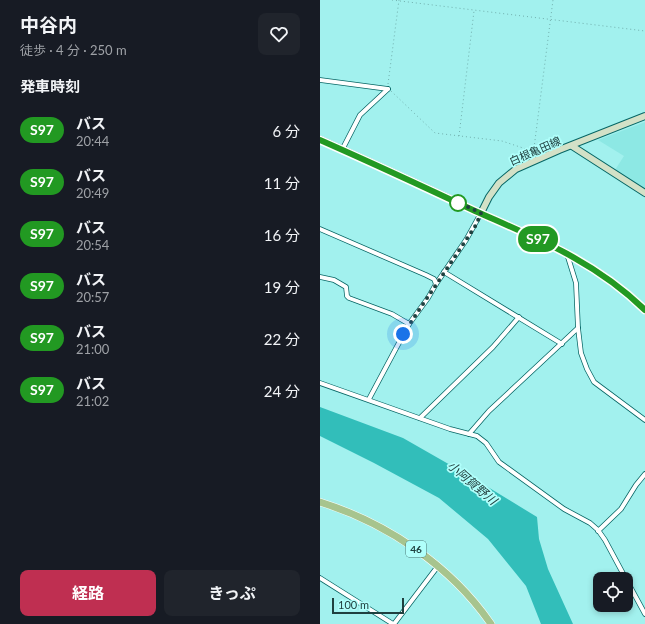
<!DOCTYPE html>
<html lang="ja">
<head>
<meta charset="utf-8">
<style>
  body { margin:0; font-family:Lato,"Noto Sans JP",sans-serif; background:#20242c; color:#f1f3f6; height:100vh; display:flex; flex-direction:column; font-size:15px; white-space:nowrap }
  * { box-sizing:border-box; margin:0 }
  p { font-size:13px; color:#9ea1a6 }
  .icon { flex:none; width:22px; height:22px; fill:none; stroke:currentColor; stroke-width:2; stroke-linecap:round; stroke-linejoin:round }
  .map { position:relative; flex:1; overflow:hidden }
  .details { display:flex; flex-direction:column; background:#171b24; width:320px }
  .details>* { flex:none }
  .badge { padding:0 8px; border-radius:13px; font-size:14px; line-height:26px }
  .buttons { position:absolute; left:273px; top:572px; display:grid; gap:8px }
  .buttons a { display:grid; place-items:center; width:40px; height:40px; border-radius:8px; background:#171b24; box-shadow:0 2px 6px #0003; font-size:20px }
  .scale { position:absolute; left:12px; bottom:10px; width:72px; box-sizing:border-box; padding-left:4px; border:2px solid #1f403f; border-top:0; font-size:11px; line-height:14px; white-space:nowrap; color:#1f403f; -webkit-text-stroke:3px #b0fffb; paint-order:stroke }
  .you { position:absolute; width:20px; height:20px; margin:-10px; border:3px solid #fff; border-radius:50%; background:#1a73e8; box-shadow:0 0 0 6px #1a73e833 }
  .map>.badge { position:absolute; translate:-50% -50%; box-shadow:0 0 0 2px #fff }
  h2 { padding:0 20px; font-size:15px; line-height:36px }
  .round { display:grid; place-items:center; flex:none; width:42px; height:42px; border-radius:8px; background:#20242c }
  .summary { display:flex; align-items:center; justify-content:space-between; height:68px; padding:0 20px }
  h1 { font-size:19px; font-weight:700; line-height:30px }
  .cta { display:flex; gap:8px; margin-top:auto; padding:8px 20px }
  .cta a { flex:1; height:46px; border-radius:8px; background:#bf2f51; color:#fff; font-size:16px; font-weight:700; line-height:46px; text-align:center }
  .cta a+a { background:#20242c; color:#f1f3f6 }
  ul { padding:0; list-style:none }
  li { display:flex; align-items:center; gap:12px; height:52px; padding:0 20px }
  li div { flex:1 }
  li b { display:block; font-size:15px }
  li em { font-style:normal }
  li .badge { min-width:44px; font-weight:700; text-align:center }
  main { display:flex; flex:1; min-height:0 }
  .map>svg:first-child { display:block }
  .built { fill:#8de8e4 }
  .water { fill:#32beba }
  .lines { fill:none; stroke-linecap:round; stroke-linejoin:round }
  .street-casing { stroke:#066564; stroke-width:5.5 }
  .secondary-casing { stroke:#066564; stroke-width:8 }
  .primary-casing { stroke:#fff; stroke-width:8 }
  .path { stroke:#71afad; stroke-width:1; stroke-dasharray:1 3; stroke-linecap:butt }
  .street { stroke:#fff; stroke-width:4 }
  .secondary { stroke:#d3e1c7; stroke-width:6 }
  .primary { stroke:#a7c48e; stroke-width:7 }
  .line-casing { stroke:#fff; stroke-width:9 }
  .line { stroke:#292; stroke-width:6 }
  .walk { stroke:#1f403f; stroke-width:4; stroke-dasharray:0 7.2 }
  .stop-dot { fill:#fff; stroke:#292; stroke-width:2 }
  .labels { text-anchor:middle; stroke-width:3.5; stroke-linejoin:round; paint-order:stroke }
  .shield { fill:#b0fffb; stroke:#4a7977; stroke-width:1 }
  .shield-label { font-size:10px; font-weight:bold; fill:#1f403f }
  .street-label { font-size:11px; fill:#1f403f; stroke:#b0fffb }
  .water-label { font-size:12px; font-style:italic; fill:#1e3a39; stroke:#b0fffb }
</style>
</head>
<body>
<main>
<section class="details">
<div class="summary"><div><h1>中谷内</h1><p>徒歩 · 4 分 · 250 m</p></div><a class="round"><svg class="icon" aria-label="heart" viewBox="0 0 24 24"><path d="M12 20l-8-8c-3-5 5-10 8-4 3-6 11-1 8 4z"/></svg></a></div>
<h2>発車時刻</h2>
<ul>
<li><span class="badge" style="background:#292;color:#fff">S97</span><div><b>バス</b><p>20:44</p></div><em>6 分</em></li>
<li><span class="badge" style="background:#292;color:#fff">S97</span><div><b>バス</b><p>20:49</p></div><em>11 分</em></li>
<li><span class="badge" style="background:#292;color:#fff">S97</span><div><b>バス</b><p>20:54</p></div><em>16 分</em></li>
<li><span class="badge" style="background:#292;color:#fff">S97</span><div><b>バス</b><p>20:57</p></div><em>19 分</em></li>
<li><span class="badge" style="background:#292;color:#fff">S97</span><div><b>バス</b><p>21:00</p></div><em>22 分</em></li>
<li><span class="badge" style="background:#292;color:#fff">S97</span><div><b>バス</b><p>21:02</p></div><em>24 分</em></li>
</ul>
<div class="cta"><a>経路</a><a>きっぷ</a></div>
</section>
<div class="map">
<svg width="325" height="624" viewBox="0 0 325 624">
  <rect width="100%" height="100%" fill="#a2f1ee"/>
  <path class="built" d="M325,122V189L295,170L304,156L278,140Z"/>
  <path class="water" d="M0,407L83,438L153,478L217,517L219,539L228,569L253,624H221L206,586L168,539L119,498L54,463L0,436Z"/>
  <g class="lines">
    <defs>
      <g id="street">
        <path d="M0,80L68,89"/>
        <path d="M22,150L40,115L68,89"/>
        <path d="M212,162L214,152"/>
        <path d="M0,229L106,275L114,279L116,284"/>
        <path d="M247,254L256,283L258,328L261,353L267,369L274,382L325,420"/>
        <path d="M124,272L242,344"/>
        <path d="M0,277L14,280L26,287L27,296L29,298L72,314L89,324"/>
        <path d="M0,383L130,429L157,436L166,443L179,462L244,509L270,523L278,530L285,540L306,579"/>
        <path d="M49,399L89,324L108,298L116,284L146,240L161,213"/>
        <path d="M100,418L173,347L199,317"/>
        <path d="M149,434L169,411L258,328"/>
        <path d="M278,531L301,509L316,485L325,474"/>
        <path d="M0,578L73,624"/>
        <path d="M306,579L325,614"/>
        <path d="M74,624L118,566"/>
      </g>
      <g id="secondary">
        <path d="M0,140C52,163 104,187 155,211C218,239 275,261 325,310"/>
        <path d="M252,146L325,193"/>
        <path d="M161,213L169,197L179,183L196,169L239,150L325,116"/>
      </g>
      <path id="primary" d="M0,502C67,523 131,566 171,624"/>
    </defs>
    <use href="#street" class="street-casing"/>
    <use href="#secondary" class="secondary-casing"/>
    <use href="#primary" class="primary-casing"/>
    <g class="path">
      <path d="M72,0L325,31"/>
      <path d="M68,84L79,0"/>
      <path d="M71,91L115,133L182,141L209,150"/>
      <path d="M139,136L154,11"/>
      <path d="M214,148L233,0"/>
    </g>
    <use href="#street" class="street"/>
    <use href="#secondary" class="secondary"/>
    <use href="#primary" class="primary"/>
  </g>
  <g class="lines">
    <defs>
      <path id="line" d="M0,140C52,163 104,187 155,211C218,239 275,261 325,310"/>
    </defs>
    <use href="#line" class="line-casing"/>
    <use href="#line" class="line"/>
    <path class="walk" d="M83,334L146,240L156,225L161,213L133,200L138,203"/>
  </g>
  <circle class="stop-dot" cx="138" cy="203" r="8"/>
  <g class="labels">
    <rect class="shield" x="86" y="541" width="20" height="16" rx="3"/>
    <g class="shield-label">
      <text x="96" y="553">46</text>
    </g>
    <g class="street-label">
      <text transform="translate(215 151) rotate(-24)" y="4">白根亀田線</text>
    </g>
    <g class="water-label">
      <text transform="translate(152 483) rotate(40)" y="4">小阿賀野川</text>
    </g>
  </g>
</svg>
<div class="buttons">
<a><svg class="icon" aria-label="locate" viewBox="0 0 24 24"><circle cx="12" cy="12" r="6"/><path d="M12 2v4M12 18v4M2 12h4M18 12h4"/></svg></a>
</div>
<div class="scale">100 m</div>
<div class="you" style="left:83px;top:334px"></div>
<b class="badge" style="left:218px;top:239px;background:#292;color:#fff">S97</b>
</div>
</main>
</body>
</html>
